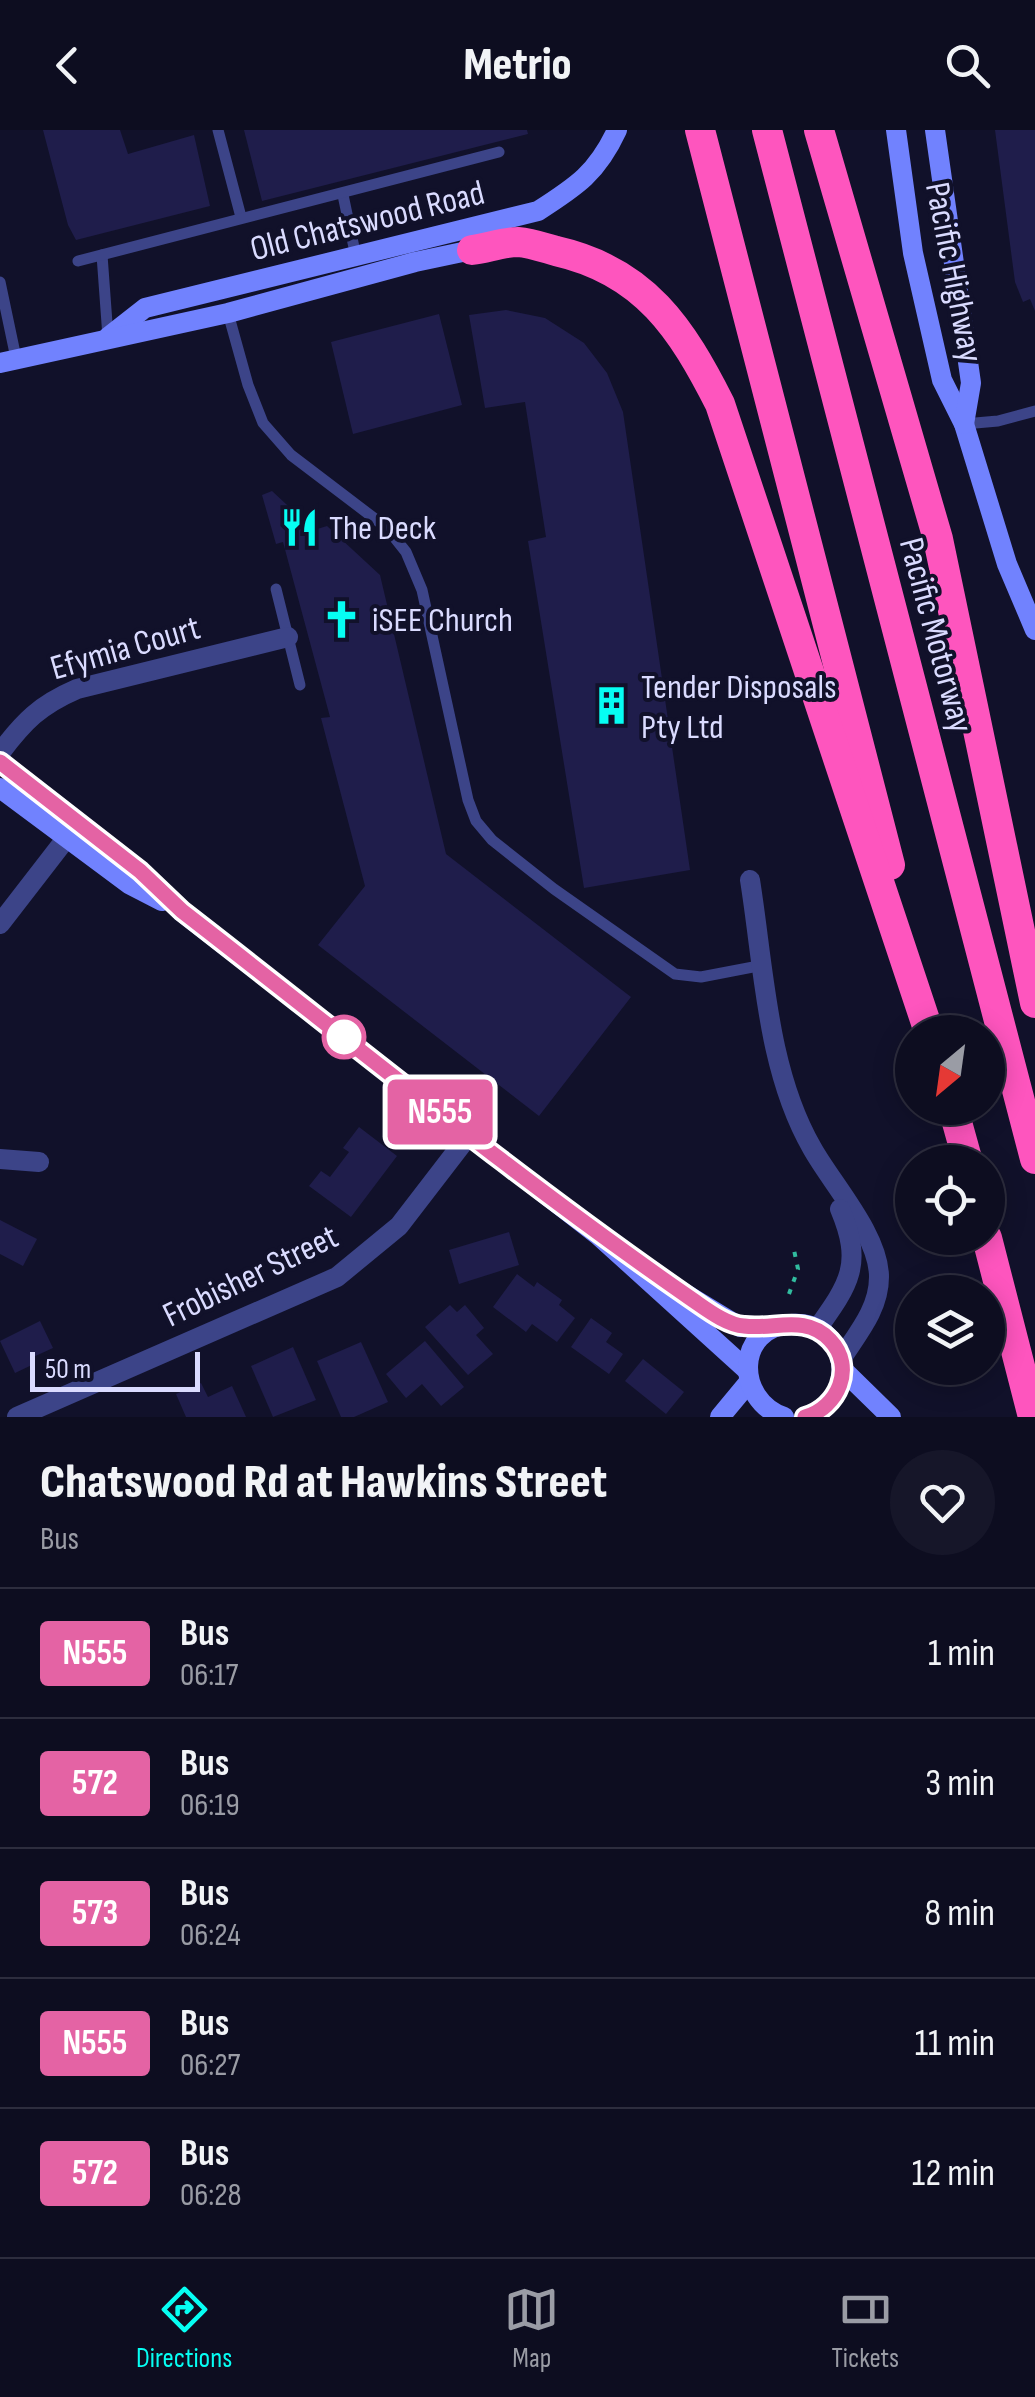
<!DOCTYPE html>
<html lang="en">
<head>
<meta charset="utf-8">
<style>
  body { margin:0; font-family:"Sofia Sans Condensed",sans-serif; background:#161629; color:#f1f3f6; height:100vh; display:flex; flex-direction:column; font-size:38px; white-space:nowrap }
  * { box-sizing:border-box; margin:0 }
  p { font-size:32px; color:#9a9ca5 }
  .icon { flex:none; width:55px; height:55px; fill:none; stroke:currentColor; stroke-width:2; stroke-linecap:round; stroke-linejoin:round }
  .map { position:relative; height:1287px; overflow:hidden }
  .drawer { display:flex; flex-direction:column; background:#0d0d20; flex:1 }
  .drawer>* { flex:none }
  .badge { padding:0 20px; border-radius:8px; font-size:35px; line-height:65px }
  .needle { width:65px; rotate:209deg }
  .tools { position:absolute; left:895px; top:885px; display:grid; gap:20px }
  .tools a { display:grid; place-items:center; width:110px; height:110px; border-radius:50%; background:#0d0d20; box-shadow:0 5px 25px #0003,0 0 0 2px #2d2d3e; font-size:50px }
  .scale { position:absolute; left:30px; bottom:25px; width:170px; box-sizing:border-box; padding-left:10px; border:5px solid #dadbff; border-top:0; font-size:28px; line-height:35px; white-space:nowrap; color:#dadbff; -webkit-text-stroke:8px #11112a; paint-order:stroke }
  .map>.badge { position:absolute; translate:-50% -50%; box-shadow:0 0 0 5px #fff }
  .round { display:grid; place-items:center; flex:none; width:105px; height:105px; border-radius:52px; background:#161629 }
  .summary { display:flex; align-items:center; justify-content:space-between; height:170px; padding:0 40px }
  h1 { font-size:48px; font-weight:800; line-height:75px }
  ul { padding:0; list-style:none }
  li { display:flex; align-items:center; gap:30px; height:130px; padding:0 40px; border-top:2px solid #2d2d3e }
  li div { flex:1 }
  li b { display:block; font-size:38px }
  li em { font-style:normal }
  li .badge { min-width:110px; font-weight:700; text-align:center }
  header { display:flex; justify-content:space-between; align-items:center; height:130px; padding:0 40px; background:#0d0d20; font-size:45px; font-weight:800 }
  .menu { display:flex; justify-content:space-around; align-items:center; height:140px; border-top:2px solid #2d2d3e; background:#0d0d20; font-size:28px; color:#9a9ca5 }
  .menu a { display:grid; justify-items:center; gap:5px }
  .menu .on { color:#06fef3 }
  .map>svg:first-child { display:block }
  .building { fill:#1f1d4b }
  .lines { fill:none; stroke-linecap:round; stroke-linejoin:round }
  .path { stroke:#31bc9f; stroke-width:4; stroke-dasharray:5 8; stroke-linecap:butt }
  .lane { stroke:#3c4488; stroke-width:11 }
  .street { stroke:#3c4488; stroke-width:20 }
  .secondary { stroke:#7182fe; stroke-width:20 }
  .highway { stroke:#fe55be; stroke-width:30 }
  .line-casing { stroke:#fff; stroke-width:22 }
  .line { stroke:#e463a4; stroke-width:15 }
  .stop-dot { fill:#fff; stroke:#e463a4; stroke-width:5 }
  .labels { text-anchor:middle; stroke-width:8; stroke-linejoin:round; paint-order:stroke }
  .street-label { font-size:35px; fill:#dadbff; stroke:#11112a }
  .poi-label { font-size:35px; fill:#dadbff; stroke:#11112a; text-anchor:start }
</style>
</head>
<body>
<header><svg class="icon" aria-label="back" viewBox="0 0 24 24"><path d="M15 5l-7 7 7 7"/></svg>Metrio<svg class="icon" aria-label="search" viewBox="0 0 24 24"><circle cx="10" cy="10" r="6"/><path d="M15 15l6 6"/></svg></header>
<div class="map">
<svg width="1035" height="1287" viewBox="0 0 1035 1287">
  <rect width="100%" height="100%" fill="#11112a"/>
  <g class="building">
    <path d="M43,0H120L128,24L194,5L210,76L76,110L68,95Z"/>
    <path d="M244,0H527L528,4L262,71Z"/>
    <path d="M995,0H1035V181L1030,169L1023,172L1015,152Z"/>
    <path d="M506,180L545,188L584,213L607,243L623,282L690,740L584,758L528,411L546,407L525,272L485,278L469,185Z"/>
    <path d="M439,184L462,275L353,304L331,212Z"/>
    <path d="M272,361L314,400L327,396L380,445L446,724L631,867L539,986L318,815L365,756L321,588L330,587L283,412L276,414L262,365Z"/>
    <path d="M359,997L397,1026L351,1087L309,1056L321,1041L330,1047L349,1022L343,1018Z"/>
    <path d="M0,1090L37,1109L23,1136L0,1124Z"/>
    <path d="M509,1102L519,1135L459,1154L449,1120Z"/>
    <path d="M517,1144L534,1157L537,1152L562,1170L559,1175L575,1188L557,1212L532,1194L526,1202L493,1177Z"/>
    <path d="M450,1175L457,1182L465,1175L484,1198L476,1205L493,1224L468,1245L425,1197Z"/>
    <path d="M591,1188L612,1203L606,1212L623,1224L609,1244L571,1217Z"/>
    <path d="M40,1191L53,1218L31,1228L34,1234L15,1243L0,1211Z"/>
    <path d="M425,1211L464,1257L441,1276L422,1254L406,1268L386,1244Z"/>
    <path d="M361,1212L388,1272L354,1287H341L317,1231Z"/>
    <path d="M293,1217L316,1270L273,1287L251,1236Z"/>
    <path d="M643,1229L684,1262L666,1284L625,1251Z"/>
    <path d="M201,1253L208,1267L232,1256L246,1287H186L176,1264Z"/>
  </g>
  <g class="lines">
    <path class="path" d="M789,1164L798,1139L794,1120"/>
    <g class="lane">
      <path d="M218,0L241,87"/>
      <path d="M343,65L356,127"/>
      <path d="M102,125L108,207"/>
      <path d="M78,131L499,22"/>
      <path d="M0,152L16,228"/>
      <path d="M228,183L248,255L263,293L291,325L387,398L406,422L422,460L468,670L476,691L492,710L554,759L675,844L701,847L764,835"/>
      <path d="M964,294L998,291L1035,281"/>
      <path d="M276,459L300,555"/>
    </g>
    <g class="street">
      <path d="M0,623C24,591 40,575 77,559L288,507"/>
      <path d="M750,750C764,838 767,940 812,1018C832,1054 879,1105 879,1147C879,1179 858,1203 841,1229"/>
      <path d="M0,794L75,697"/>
      <path d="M0,1029L39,1032"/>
      <path d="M817,1199C850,1153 863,1134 840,1079"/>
      <path d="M17,1287L337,1147L399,1096L469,1005"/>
    </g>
    <g class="secondary">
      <path d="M896,0L913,123L942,250L964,294L1007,434L1035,500"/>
      <path d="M935,0L971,253L964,294"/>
      <path d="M108,207L145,178L538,81C577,56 597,43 617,0"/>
      <path d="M0,233L228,183L415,132L472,120"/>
      <path d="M0,632L140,741L181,781L598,1105L747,1240"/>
      <path d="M0,658L129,754L162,771"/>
      <path d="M674,1157L740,1197L779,1196"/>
      <path d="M843,1240L891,1287"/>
      <path d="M720,1287L749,1252"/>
      <path d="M784,1287C734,1269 736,1197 791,1194C849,1190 862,1271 805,1287"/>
    </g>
    <g class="highway">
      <path d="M700,0L890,735"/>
      <path d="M767,0L1035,1029"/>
      <path d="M819,0L938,409L1035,873"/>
      <path d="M472,120C487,118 504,112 518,112C531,113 545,118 556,121C645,141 682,199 720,274L929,902"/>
      <path d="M953,978L968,1032"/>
      <path d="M987,1108L1033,1287"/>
    </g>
  </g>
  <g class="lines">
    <defs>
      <path id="line" d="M0,632L140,741L182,781C350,911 515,1047 690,1168C705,1178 726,1195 744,1196C774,1200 806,1184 830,1210C856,1237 838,1278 805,1287"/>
    </defs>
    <use href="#line" class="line-casing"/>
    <use href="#line" class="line"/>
  </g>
  <defs>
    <symbol id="restaurant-bare" viewBox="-9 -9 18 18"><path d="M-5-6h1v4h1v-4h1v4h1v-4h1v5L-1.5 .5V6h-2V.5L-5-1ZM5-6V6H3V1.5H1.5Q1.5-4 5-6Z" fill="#06fef3" stroke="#11112a" stroke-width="2.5" paint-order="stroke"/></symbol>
    <symbol id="church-bare" viewBox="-9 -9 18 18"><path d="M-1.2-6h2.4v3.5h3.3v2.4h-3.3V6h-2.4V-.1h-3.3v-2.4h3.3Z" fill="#06fef3" stroke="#11112a" stroke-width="2.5" paint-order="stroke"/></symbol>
    <symbol id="building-bare" viewBox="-9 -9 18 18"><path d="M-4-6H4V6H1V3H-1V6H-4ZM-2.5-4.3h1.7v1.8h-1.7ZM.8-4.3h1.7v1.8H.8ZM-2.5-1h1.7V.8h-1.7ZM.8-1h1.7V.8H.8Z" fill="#06fef3" stroke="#11112a" stroke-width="2.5" paint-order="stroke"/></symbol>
  </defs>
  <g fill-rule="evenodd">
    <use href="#restaurant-bare" x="272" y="370" width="55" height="55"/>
    <use href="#church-bare" x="314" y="462" width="55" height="55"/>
    <use href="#building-bare" x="584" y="548" width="55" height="55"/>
  </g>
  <circle class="stop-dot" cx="344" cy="907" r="20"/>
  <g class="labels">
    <g class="street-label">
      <text transform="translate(367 90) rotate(-14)" y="12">Old Chatswood Road</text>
      <text transform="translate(955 142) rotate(79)" y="12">Pacific Highway</text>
      <text transform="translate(937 505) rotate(75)" y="12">Pacific Motorway</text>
      <text transform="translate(125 517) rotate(-16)" y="12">Efymia Court</text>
      <text transform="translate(250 1145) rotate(-26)" y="12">Frobisher Street</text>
    </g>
    <g class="poi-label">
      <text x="329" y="409">The Deck</text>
      <text x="372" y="501">iSEE Church</text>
      <text x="641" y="568">Tender Disposals<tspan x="641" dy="40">Pty Ltd</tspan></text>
    </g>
  </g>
</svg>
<div class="tools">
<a><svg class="needle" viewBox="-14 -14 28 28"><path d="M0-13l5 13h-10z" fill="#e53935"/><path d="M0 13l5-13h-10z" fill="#9a9ca5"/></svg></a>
<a><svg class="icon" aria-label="locate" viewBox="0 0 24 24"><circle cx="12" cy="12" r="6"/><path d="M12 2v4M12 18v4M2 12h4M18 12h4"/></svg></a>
<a><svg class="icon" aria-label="layers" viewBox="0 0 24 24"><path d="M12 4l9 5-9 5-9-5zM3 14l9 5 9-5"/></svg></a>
</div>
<div class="scale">50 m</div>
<b class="badge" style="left:440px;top:982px;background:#e463a4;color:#fff">N555</b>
</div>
<section class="drawer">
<div class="summary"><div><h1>Chatswood Rd at Hawkins Street</h1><p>Bus</p></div><a class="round"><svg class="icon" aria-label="heart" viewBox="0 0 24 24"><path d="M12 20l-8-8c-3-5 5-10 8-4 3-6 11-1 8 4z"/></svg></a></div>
<ul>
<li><span class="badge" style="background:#e463a4;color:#fff">N555</span><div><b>Bus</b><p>06:17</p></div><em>1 min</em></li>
<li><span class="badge" style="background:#e463a4;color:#fff">572</span><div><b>Bus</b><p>06:19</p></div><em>3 min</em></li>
<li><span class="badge" style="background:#e463a4;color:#fff">573</span><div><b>Bus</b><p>06:24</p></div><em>8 min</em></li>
<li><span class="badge" style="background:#e463a4;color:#fff">N555</span><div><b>Bus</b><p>06:27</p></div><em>11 min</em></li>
<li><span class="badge" style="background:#e463a4;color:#fff">572</span><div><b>Bus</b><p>06:28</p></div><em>12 min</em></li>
</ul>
</section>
<nav class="menu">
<a class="on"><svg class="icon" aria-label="directions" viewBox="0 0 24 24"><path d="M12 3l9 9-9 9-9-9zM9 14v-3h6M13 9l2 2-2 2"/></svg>Directions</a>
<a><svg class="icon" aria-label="map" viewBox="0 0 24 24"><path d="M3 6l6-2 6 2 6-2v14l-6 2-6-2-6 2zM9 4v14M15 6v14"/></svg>Map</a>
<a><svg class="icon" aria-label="tickets" viewBox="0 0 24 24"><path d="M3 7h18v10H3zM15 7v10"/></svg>Tickets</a>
</nav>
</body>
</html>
